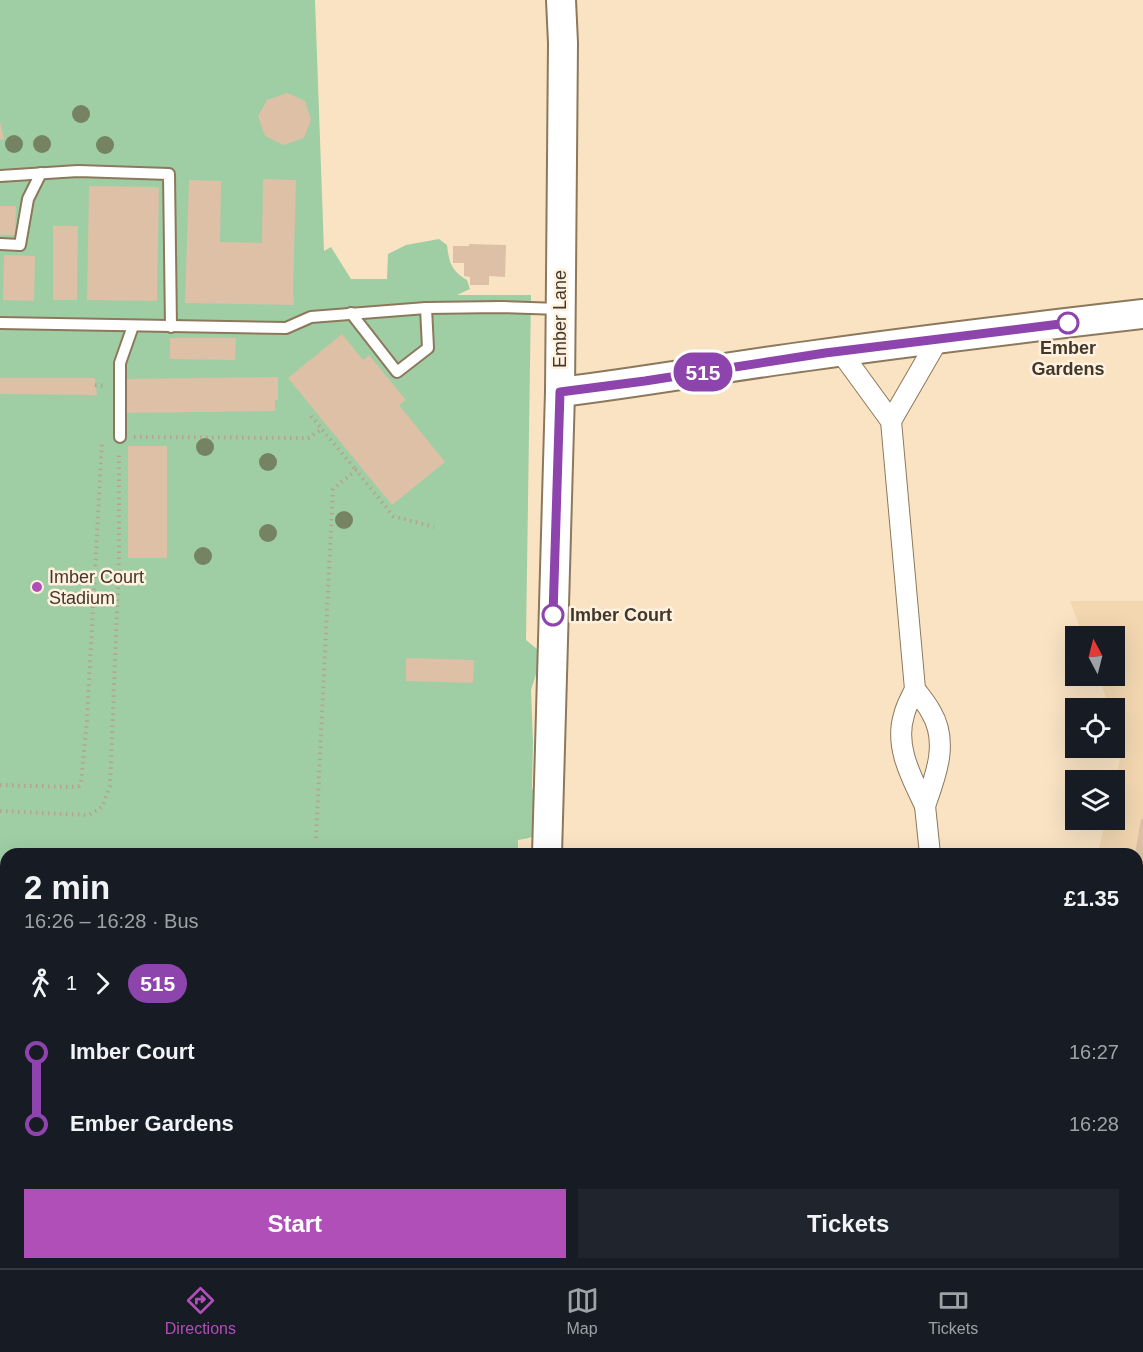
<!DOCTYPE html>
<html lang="en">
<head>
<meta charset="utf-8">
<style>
  body { margin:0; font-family:Arial,sans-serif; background:#20242c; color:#f1f3f6; height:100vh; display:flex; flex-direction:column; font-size:22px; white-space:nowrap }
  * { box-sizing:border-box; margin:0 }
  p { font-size:20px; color:#9ea1a6 }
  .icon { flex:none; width:33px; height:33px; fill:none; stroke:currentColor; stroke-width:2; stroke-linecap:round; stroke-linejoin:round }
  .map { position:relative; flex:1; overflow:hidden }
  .details { position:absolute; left:0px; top:848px; width:1143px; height:422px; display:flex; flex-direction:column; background:#171b24; border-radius:18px 18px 0 0; box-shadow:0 6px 24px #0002 }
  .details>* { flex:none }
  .badge { padding:0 12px; border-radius:20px; font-size:21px; line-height:39px }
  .needle { width:39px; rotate:353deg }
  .fabs { position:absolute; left:1065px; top:626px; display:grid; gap:12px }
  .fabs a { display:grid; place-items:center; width:60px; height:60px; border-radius:0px; background:#171b24; box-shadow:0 6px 24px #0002; font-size:30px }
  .map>.badge { position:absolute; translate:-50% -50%; box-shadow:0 0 0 3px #fff }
  .legs { display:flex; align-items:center; gap:9px; height:66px; padding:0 24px; font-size:20px }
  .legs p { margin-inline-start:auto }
  .summary { display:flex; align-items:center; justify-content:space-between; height:102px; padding:0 24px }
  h1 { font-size:33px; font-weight:700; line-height:45px }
  .button { display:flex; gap:12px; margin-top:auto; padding:12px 24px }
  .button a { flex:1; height:69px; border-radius:0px; background:#af4fb7; color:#fff; font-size:24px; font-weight:700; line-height:69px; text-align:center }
  .button a+a { background:#20242c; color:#f1f3f6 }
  ul { padding:0 24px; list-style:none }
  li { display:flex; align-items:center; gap:21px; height:72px; font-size:22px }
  li i { display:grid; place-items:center; width:9px; height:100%; margin:0 8px; background:currentColor }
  li i::after { content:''; width:15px; height:15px; margin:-8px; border:4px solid; border-radius:50%; background:#171b24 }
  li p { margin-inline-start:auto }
  li:first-child i { background:linear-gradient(#0000 50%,currentColor 0) }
  li:last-child i { background:linear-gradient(currentColor 50%,#0000 0) }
  .dock { display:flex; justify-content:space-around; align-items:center; height:84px; border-top:2px solid #363941; background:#171b24; font-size:16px; color:#9ea1a6 }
  .dock a { display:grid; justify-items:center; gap:3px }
  .dock .selected { color:#af4fb7 }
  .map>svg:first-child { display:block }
  .built { fill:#f2d7b1 }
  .green { fill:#9fcea5 }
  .building { fill:#ddc0a6 }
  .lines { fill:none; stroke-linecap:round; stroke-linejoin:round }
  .lane-casing { stroke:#8c785b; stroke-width:14 }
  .street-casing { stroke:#8c785b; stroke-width:22 }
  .secondary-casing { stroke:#8c785b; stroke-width:32 }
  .path { stroke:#b5a48b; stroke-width:4; stroke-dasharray:1.5 4.5; stroke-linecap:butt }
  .lane { stroke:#fff; stroke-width:10 }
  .street { stroke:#fff; stroke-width:20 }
  .secondary { stroke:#fff; stroke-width:28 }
  .tree { fill:#768363 }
  .line-1-casing { stroke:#fff; stroke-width:14 }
  .line-1 { stroke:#8e44ad; stroke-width:9 }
  .stop-1-dot { fill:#fff; stroke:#8e44ad; stroke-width:3 }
  .poi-dot { fill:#af4fb7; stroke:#fff1de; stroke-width:2 }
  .labels { text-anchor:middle; stroke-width:5; stroke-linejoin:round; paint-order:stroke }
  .street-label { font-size:18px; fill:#41382c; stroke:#fff1de }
  .stop-label { font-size:18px; font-weight:bold; fill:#41382c; stroke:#fff1de }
  .poi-label { font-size:18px; fill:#41382c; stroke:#fff1de; text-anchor:start }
</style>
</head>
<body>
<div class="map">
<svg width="1143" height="1268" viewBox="0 0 1143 1268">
  <rect width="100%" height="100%" fill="#f9e3c3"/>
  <path class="built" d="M1070,601H1143V1077L1137,1050V854L1098,853L1106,819H1114L1115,781L1122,750L1115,726L1114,708H1109L1099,675H1114V636H1083Z"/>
  <path class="green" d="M0,0H315L324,251L331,247L351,279H387L388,254L406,245L439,239L447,245C449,262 451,271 467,280L470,289L457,295H531L526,640L537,649L538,668L531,690L533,742L532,788L542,807L539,833L529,838L518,840V854H6V1263H327V1268H0Z"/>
  <g class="building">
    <path d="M287,93L305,101L311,120L304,138L284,145L265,136L258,116L267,100Z"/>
    <path d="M0,122L4,139L0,140Z"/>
    <path d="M263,179L296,180L293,293L294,305L185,303L189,180L221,181L220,242L262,243Z"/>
    <path d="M89,186L159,187L157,301L87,300Z"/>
    <path d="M0,206H16L15,235H0Z"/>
    <path d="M53,226H78L77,300H53Z"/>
    <path d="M469,244L506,245L505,277L489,276V285H470V277L464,276V263H453V246H469Z"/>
    <path d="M4,255L35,256L34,301L3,300Z"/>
    <path d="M342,334L363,360L369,355L406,400L399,405L445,462L392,505L288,378Z"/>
    <path d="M170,338H236L235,360L170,359Z"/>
    <path d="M278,377V400H275V411L127,413V379Z"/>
    <path d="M0,378H95L97,395L0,394Z"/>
    <rect x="128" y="446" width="39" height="112"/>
    <path d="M406,658L474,660L473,683L406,681Z"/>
    <path d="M1141,819H1143V886L1137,885V854H1135Z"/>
    <path d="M894,1263H907L910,1266L907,1268H886Z"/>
    <path d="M916,1263H931L946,1268H914Z"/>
  </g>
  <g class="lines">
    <defs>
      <g id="lane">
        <path d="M0,176L78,171L169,174L171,327"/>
        <path d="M0,244L20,245L28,199L41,173"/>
        <path d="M351,313L397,372L428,348L426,308"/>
        <path d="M0,323L286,328L311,317L426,308L502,307L560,309"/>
        <path d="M120,437V363L133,326"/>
      </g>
      <g id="street">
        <path d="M840,351L891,421L915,689C911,698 906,706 904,715C894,747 912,778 925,806C936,775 949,742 931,712C927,704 920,696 915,689"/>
        <path d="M891,421L939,338"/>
        <path d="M925,806L930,854"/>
      </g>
      <g id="secondary">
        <path d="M560,392C643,382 725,367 808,356C919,340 1031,327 1143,314"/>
        <path d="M547,854L560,392L563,43L561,0"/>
        <path d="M547,1263V1268"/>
      </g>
    </defs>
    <use href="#lane" class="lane-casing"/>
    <use href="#street" class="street-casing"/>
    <use href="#secondary" class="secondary-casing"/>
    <g class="path">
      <path d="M95,385L104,386"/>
      <path d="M311,416L356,470"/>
      <path d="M134,437L308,438L322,429"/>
      <path d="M0,785L69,787L79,786L81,782L87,720L102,441"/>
      <path d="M0,811L89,815L102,807L110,786L119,559V451"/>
      <path d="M316,838L333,489L356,470L393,516L434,527"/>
      <path d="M949,1263V1268"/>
    </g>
    <use href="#lane" class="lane"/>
    <use href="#street" class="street"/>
    <use href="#secondary" class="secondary"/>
  </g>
  <g class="tree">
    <circle cx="81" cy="114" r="9"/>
    <circle cx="14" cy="144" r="9"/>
    <circle cx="42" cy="144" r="9"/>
    <circle cx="105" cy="145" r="9"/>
    <circle cx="205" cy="447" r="9"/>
    <circle cx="268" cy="462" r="9"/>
    <circle cx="344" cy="520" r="9"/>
    <circle cx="268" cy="533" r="9"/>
    <circle cx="203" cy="556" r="9"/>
  </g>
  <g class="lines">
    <defs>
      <path id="line-1" d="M553,615L560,392L645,381L825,353L1068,323"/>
    </defs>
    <use href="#line-1" class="line-1-casing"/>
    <use href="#line-1" class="line-1"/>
  </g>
  <g class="stop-1-dot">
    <circle cx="1068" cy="323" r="10"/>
    <circle cx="553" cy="615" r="10"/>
  </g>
  <circle class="poi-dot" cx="37" cy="587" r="6"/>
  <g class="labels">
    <g class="street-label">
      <text transform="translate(560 319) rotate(-90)" y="6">Ember Lane</text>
    </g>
    <g class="stop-label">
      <text x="1068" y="354">Ember<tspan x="1068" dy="21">Gardens</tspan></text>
      <text x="570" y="621" text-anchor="start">Imber Court</text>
    </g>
    <g class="poi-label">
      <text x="49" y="583">Imber Court<tspan x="49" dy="21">Stadium</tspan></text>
    </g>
  </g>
</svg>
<div class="fabs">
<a><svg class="needle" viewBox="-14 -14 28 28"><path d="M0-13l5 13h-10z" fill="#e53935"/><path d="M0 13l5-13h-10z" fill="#9ea1a6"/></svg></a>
<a><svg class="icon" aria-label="locate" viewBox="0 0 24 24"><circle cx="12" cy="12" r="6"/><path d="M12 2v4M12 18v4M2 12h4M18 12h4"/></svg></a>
<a><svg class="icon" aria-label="layers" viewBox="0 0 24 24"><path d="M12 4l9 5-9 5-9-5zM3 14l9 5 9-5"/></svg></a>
</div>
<b class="badge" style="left:703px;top:372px;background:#8e44ad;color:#fff">515</b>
<section class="details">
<div class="summary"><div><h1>2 min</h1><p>16:26 – 16:28 · Bus</p></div><b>£1.35</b></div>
<div class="legs"><svg class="icon" aria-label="walk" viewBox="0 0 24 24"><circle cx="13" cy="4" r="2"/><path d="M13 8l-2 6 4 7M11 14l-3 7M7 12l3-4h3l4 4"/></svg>1<svg class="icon" aria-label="forward" viewBox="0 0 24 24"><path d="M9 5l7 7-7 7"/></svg><b class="badge" style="background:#8e44ad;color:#fff">515</b></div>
<ul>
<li><i style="color:#8e44ad"></i><b>Imber Court</b><p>16:27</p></li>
<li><i style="color:#8e44ad"></i><b>Ember Gardens</b><p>16:28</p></li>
</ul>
<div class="button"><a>Start</a><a>Tickets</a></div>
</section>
</div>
<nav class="dock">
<a class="selected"><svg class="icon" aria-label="directions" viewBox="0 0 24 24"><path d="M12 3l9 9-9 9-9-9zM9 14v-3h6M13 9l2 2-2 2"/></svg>Directions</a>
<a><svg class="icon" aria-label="map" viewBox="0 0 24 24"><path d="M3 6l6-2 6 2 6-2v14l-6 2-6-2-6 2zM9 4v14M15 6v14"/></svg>Map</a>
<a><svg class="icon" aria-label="tickets" viewBox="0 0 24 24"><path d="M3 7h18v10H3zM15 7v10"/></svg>Tickets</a>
</nav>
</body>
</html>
